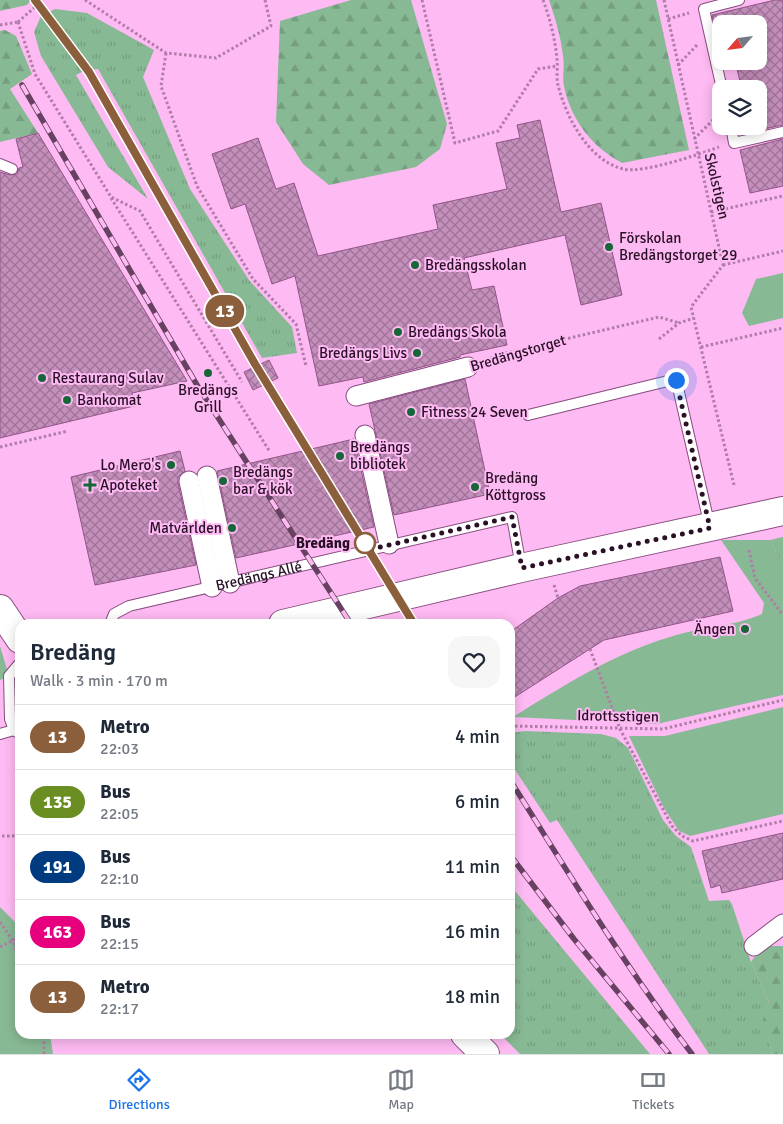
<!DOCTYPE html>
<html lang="en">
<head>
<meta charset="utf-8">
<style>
  body { margin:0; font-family:Signika,sans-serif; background:#f6f6f7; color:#1f2937; height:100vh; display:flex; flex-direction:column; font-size:19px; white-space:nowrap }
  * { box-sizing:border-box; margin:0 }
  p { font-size:16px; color:#747a83 }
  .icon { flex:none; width:28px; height:28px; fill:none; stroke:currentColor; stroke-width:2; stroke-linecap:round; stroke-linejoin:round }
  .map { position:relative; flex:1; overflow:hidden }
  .sheet { position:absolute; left:15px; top:619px; width:500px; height:420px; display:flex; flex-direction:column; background:#fff; border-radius:15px; box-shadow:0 2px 12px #0003 }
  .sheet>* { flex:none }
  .badge { padding:0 10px; border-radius:16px; font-size:18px; line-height:32px }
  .needle { width:32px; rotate:242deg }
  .controls { position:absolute; left:712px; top:15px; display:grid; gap:10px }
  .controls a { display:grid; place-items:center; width:55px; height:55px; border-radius:10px; background:#fff; box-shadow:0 2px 12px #0003; font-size:25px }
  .you { position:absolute; width:25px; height:25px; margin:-12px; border:4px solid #fff; border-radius:50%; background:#1a73e8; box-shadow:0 0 0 8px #1a73e833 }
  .map>.badge { position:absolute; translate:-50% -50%; box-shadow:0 0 0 2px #fff }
  .round { display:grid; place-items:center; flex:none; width:52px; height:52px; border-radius:15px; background:#f6f6f7 }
  .overview { display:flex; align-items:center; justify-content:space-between; height:85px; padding:0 15px }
  h1 { font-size:24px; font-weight:600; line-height:38px }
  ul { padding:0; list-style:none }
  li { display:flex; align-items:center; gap:15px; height:65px; padding:0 15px; border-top:1px solid #e0e1e3 }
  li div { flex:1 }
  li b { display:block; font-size:19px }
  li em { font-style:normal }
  li .badge { min-width:55px; font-weight:700; text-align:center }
  .tabs { display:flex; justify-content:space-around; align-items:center; height:70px; border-top:1px solid #e0e1e3; background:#fff; font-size:14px; color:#747a83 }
  .tabs a { display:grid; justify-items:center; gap:2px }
  .tabs .on { color:#1a73e8 }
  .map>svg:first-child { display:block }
  .grass { fill:url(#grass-tufts) }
  .forest { fill:url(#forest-firs) }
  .park { fill:#88b995 }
  .building { fill:url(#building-cross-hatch); stroke:#925589 }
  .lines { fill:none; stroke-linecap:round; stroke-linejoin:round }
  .lane-casing { stroke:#874c7f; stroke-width:12 }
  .street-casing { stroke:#874c7f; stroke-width:21 }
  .secondary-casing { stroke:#874c7f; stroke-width:30 }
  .path { stroke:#b07ca8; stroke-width:3; stroke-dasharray:2.5 2.5; stroke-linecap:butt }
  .lane { stroke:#fff; stroke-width:10 }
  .street { stroke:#fff; stroke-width:19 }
  .secondary { stroke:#fff; stroke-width:28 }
  .rail-casing { stroke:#674161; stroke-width:5.5 }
  .rail { stroke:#febaf2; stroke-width:4; stroke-dasharray:11; stroke-linecap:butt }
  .line-casing { stroke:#fff; stroke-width:11 }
  .line { stroke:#8b5e3c; stroke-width:8 }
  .walk { stroke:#291026; stroke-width:5; stroke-dasharray:0 9 }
  .poi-dot { fill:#156737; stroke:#febaf2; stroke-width:2 }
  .stop-dot { fill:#fff; stroke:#8b5e3c; stroke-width:2.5 }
  .labels { text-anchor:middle; stroke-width:4; stroke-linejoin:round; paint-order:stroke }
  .street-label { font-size:15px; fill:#291026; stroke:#febaf2 }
  .poi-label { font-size:15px; fill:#291026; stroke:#febaf2; text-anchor:start }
  .stop-label { font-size:15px; font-weight:bold; fill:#291026; stroke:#febaf2; text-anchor:end }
</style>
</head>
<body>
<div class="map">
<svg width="783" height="1054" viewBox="0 0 783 1054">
  <defs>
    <pattern id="grass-tufts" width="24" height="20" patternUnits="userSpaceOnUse" patternTransform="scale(1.25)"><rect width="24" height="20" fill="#88b995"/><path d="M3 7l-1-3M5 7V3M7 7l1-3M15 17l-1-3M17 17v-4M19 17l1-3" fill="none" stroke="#759e80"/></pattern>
    <pattern id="forest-firs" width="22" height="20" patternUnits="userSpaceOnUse" patternTransform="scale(1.25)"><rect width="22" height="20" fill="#88b995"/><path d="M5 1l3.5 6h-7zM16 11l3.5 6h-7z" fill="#759e80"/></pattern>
    <pattern id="building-cross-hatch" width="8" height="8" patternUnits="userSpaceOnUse" patternTransform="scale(1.25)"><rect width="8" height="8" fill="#c48fbb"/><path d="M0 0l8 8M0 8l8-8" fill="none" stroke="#9f7398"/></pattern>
  </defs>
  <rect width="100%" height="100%" fill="#febaf2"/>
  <g class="grass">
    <path d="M55,9L87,13L154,50L143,77L190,189L249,280L292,327L297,353L262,358L98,69L84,71L76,75L148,199L108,167L41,56L34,32L41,16Z"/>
    <path d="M525,731L601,734L616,738L628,748L663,820L676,836L691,847L709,901L729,900L732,904L751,962L769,1002L764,1020L772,1054H709L557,820L550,823L510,762V733Z"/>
    <path d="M510,885L650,1054H520L500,1034H510Z"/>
  </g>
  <g class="forest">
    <path d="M0,0H31L27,5L0,11Z"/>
    <path d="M351,0H411L447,124L440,149L416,167L329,185L303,164L276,122L280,21Z"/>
    <path d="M549,0H656L689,150L622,163C592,147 571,120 564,86C562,77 565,66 563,56C561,37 555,18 549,0Z"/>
    <path d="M5,30L16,36L32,74L10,89L38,133L0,142V31Z"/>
    <path d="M783,537V558H779L770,540Z"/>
    <path d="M762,946H783V1054H772L763,1020L769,1002L751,962Z"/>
  </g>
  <g class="park">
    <path d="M783,273V318L749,326L742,313L756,279Z"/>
    <path d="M721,540H770L779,558H783V695L657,724L513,717C563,686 613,654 670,637C700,627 733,627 762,614L764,603Z"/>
    <path d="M0,646L9,676L0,680Z"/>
    <path d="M783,707V814L690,836L679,831L664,808L629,736H665Z"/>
    <path d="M0,907L20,927V1034H50L53,1054H0Z"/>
  </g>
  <g class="building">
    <path d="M775,0H783V125L759,130V89H742L735,61H759V24H714L712,15Z"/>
    <path d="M540,120L561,212L601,203L622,295L581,305L565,235L464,258L472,290L494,286L507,345L460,355V357L364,382L363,377L319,386L295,276L272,284L245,204L231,209L212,154L258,138L276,189L294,183L318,256L438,229L433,205L507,189L496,143L520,138L517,125Z"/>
    <path d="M38,133L187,381L132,393L134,406L0,438V172L10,175L17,174L19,168L23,167L16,139Z"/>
    <path d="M783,139V186L750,193L740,150Z"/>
    <path d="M269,360L278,378L253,390L244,372Z"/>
    <path d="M465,379L490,494L394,515L369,404Z"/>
    <path d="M354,439L374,527L236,558L217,471Z"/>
    <path d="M180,451L185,471L178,477V483L196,565L95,585L71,477Z"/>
    <path d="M720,557L733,611L604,640L510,700V632L558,598L580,586Z"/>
    <path d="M783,833V879L722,893L720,885L711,888L702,851Z"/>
  </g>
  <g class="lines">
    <defs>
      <g id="lane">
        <path d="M722,89L704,9L739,0"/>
        <path d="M731,126L734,143L783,132"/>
        <path d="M0,164L12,169"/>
        <path d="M528,415L676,379L710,527"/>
        <path id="s1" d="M110,624L114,614L129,606L512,517L521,567"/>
        <path d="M20,663L9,676L10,719L14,730L20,734"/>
        <path d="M0,734L14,730"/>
      </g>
      <g id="street">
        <path d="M356,396L468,367"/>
        <path d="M365,435L389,544"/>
        <path d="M207,476L230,583"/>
        <path d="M189,481L212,587"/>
        <path d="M754,946L783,924"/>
      </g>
      <g id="secondary">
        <path d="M0,609L20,639"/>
        <path d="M283,624L521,568L783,511"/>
        <path d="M465,1034L485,1054"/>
      </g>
    </defs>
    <use href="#lane" class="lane-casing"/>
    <use href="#street" class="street-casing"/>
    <use href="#secondary" class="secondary-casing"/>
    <g class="path">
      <path d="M85,0L166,53L216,58L271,26L265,0"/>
      <path d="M422,0L455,143L498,131L538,69L557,66"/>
      <path d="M543,0C550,19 555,38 557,59C558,67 556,77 558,85C566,117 588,160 623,169C642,174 700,154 719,147"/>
      <path d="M664,0L723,265L691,307L734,485"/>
      <path d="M668,19L689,13"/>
      <path d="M18,22L35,74L111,197L140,211L242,382"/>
      <path d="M18,22L43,0"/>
      <path d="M0,25L18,22"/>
      <path d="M166,53L161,86L197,186L253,279L296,324L306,366"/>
      <path d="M678,65L697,45"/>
      <path d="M694,139L717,116"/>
      <path d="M111,198L270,452"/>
      <path d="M711,212L783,196"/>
      <path d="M723,265L783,251"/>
      <path d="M659,339L679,323L694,318"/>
      <path d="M701,347L783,328"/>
      <path d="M486,360L502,354L659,317L679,323"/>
      <path d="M0,447L68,431"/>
      <path d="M292,466L290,461L298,458L317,491"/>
      <path d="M749,550L755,578L783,615"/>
      <path d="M554,585L558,598"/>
      <path d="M590,649L620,729L672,826L682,836L693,841L783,821"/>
      <path d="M510,726L663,729L783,700"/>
      <path d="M2,836H20"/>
      <path d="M0,922L13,941L20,961"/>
      <path d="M0,947L20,937"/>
      <path d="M44,1054V1034"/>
    </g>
    <use href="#lane" class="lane"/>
    <use href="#street" class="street"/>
    <use href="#secondary" class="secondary"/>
    <defs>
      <g id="rail">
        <path d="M89,72L255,364L414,624"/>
        <path d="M22,85L197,385L351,624"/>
        <path d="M510,780C568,872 625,967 692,1054"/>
        <path d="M510,855L574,939L669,1054"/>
      </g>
    </defs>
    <use href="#rail" class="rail-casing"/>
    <use href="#rail" class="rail"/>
  </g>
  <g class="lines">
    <defs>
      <path id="line" d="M35,0L89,72L255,364L414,624"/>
    </defs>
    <use href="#line" class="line-casing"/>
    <use href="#line" class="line"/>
    <path class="walk" d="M365,543L371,549L512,517L522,568L710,528L676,380"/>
  </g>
  <g class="poi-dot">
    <circle cx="609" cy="247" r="5"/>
    <circle cx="415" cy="265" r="5"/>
    <circle cx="398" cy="332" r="5"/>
    <circle cx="417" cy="353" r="5"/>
    <circle cx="208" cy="373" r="5"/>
    <circle cx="42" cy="378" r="5"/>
    <circle cx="67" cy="400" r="5"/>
    <circle cx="411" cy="412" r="5"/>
    <circle cx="340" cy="456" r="5"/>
    <circle cx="171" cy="465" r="5"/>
    <circle cx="223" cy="481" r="5"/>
    <path d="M87.5 477.5h5v5h5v5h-5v5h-5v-5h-5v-5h5z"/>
    <circle cx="475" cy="487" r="5"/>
    <circle cx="232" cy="528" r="5"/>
    <circle cx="745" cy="629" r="5"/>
  </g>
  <circle class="stop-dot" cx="365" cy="543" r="10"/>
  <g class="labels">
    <g class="street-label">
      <text transform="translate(717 186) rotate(77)" y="5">Skolstigen</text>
      <text transform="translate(518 353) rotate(-16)" y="5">Bredängstorget</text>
      <text dy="5" stroke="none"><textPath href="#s1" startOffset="161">Bredängs Allé</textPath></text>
      <text transform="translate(618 716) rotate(1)" y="5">Idrottsstigen</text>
    </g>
    <g class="poi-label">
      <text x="619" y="243">Förskolan<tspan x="619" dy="17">Bredängstorget 29</tspan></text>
      <text x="425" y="270">Bredängsskolan</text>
      <text x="408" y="337">Bredängs Skola</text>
      <text x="407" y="358" text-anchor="end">Bredängs Livs</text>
      <text x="52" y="383">Restaurang Sulav</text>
      <text x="208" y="395" text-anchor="middle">Bredängs<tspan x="208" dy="17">Grill</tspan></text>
      <text x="77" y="405">Bankomat</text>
      <text x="421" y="417">Fitness 24 Seven</text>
      <text x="350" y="452">Bredängs<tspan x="350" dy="17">bibliotek</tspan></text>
      <text x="161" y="470" text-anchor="end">Lo Mero's</text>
      <text x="233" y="477">Bredängs<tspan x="233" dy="17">bar &amp; kök</tspan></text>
      <text x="485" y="483">Bredäng<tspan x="485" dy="17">Köttgross</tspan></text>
      <text x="100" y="490">Apoteket</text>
      <text x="222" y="533" text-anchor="end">Matvärlden</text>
      <text x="735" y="634" text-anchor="end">Ängen</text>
    </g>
    <g class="stop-label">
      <text x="350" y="548">Bredäng</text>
    </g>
  </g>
</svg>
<div class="controls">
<a><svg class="needle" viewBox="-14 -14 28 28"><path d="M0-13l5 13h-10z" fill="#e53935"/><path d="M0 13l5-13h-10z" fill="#747a83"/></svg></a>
<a><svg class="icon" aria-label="layers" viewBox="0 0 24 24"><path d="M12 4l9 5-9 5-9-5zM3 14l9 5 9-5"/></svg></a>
</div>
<div class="you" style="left:676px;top:380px"></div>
<b class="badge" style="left:225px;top:311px;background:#8b5e3c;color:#fff">13</b>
<section class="sheet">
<div class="overview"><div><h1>Bredäng</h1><p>Walk · 3 min · 170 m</p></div><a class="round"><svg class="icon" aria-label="heart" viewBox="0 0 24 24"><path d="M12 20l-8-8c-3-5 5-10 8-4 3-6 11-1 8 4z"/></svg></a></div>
<ul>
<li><span class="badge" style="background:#8b5e3c;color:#fff">13</span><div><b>Metro</b><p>22:03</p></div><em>4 min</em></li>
<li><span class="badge" style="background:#6b8e23;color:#fff">135</span><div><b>Bus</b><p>22:05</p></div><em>6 min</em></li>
<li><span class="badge" style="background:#003b80;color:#fff">191</span><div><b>Bus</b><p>22:10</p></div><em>11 min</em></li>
<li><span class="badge" style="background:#e6007e;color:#fff">163</span><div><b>Bus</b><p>22:15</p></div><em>16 min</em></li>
<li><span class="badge" style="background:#8b5e3c;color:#fff">13</span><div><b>Metro</b><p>22:17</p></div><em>18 min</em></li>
</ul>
</section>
</div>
<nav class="tabs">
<a class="on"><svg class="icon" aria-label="directions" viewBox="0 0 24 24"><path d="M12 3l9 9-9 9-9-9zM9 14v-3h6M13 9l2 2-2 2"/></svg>Directions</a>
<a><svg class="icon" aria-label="map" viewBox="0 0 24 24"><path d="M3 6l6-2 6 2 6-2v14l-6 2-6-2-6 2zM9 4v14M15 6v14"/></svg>Map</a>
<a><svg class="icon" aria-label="tickets" viewBox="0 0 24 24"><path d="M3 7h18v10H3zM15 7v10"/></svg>Tickets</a>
</nav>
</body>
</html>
